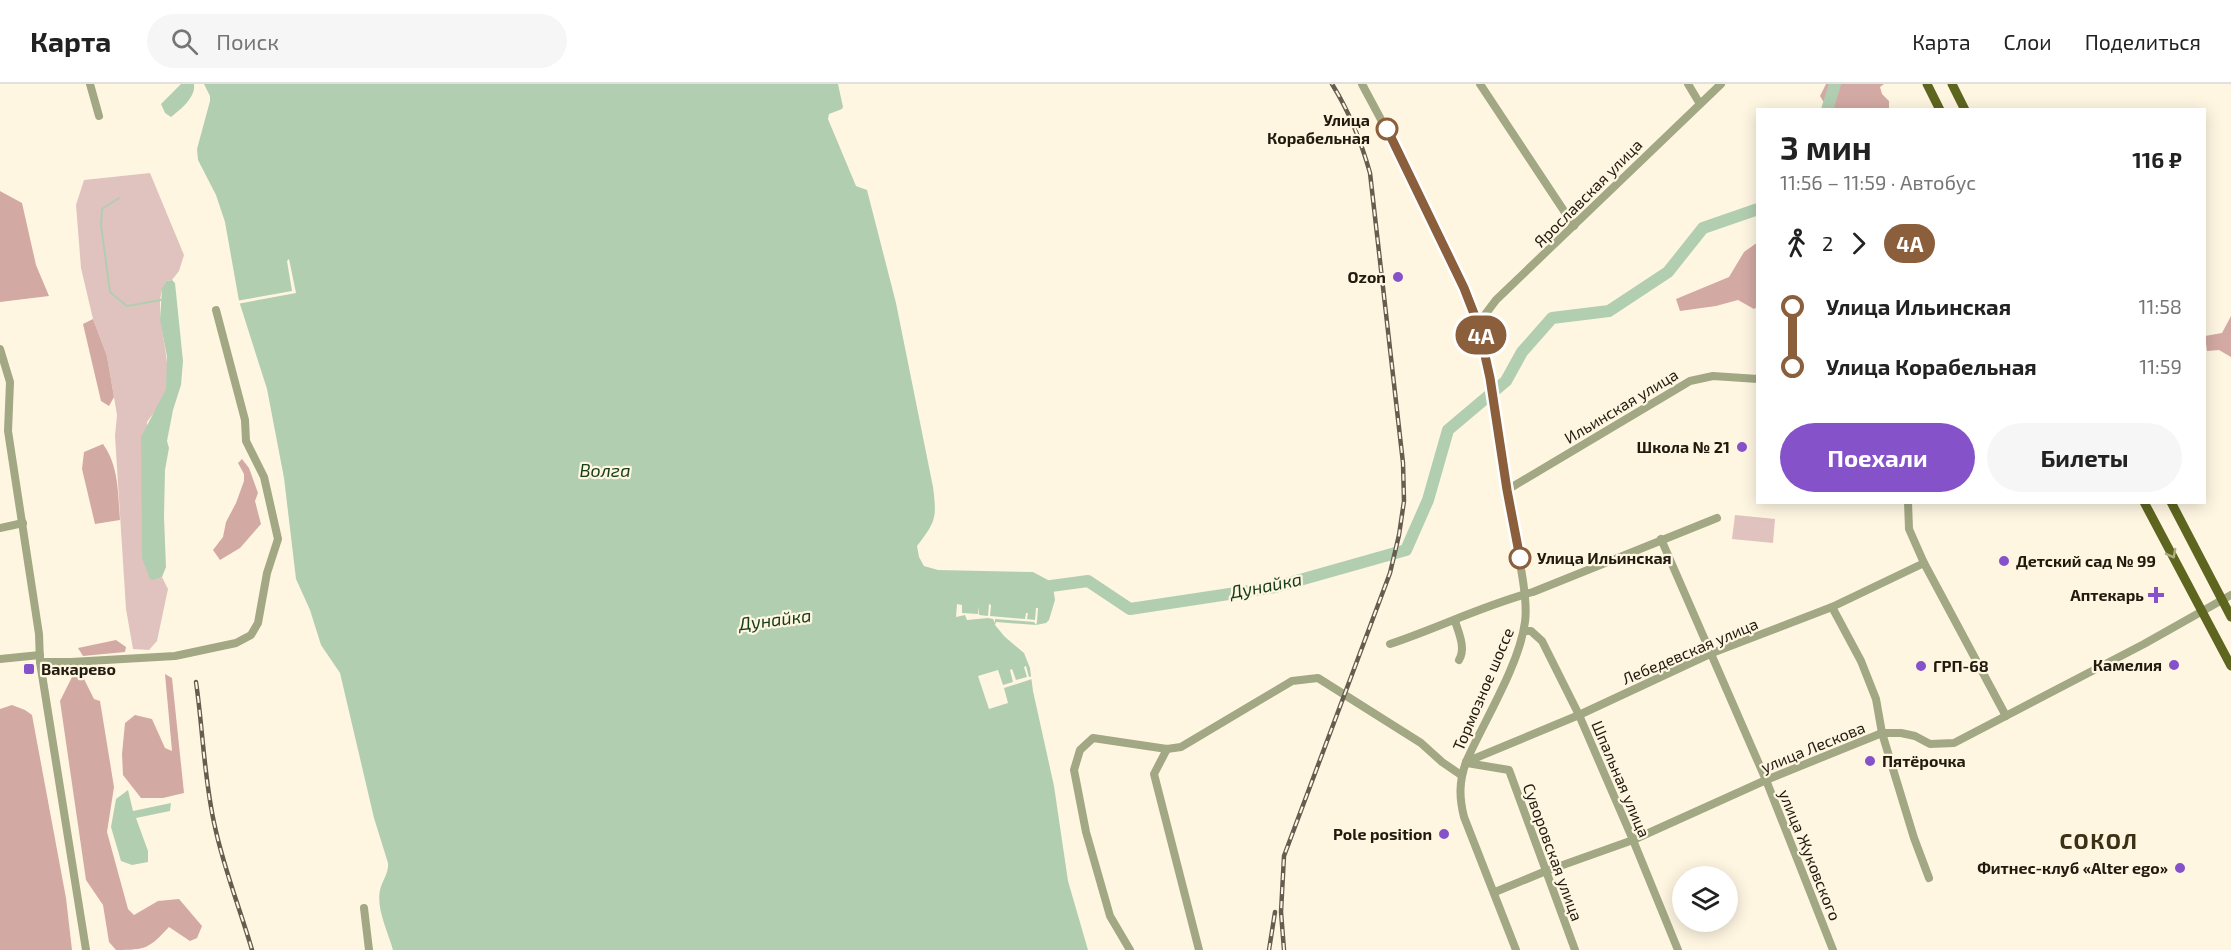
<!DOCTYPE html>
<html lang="ru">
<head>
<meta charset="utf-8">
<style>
  body { margin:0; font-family:"Exo 2",sans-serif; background:#f6f6f6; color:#222; height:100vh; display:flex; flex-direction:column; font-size:22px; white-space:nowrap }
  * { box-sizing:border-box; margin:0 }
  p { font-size:20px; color:#767676 }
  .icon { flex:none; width:33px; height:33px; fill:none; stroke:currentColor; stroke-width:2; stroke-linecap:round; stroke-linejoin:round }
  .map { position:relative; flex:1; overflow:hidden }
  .side { position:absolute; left:1756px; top:24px; width:450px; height:396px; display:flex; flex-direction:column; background:#fff; border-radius:0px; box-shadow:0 3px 15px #0003 }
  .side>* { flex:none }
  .badge { padding:0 12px; border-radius:20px; font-size:21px; line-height:39px }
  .controls { position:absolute; left:1672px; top:782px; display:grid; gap:12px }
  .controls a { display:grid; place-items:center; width:66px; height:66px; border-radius:50%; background:#fff; box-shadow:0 3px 15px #0003; font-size:30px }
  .map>.badge { position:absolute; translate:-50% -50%; box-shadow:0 0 0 3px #fff }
  .legs { display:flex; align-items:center; gap:9px; height:66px; padding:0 24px; font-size:20px }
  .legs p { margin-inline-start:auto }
  .headline { display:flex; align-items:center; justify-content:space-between; height:102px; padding:0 24px }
  h1 { font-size:33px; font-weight:700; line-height:45px }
  .primary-button { display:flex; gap:12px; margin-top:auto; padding:12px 24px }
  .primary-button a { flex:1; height:69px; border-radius:36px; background:#8652ca; color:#fff; font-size:24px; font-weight:700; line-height:69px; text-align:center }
  .primary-button a+a { background:#f6f6f6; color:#222 }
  ul { padding:0 24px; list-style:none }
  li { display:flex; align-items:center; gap:21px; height:60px; font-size:22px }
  li i { display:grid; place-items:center; width:9px; height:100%; margin:0 8px; background:currentColor }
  li i::after { content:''; width:15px; height:15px; margin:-8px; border:4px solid; border-radius:50%; background:#fff }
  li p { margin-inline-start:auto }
  li:first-child i { background:linear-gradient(#0000 50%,currentColor 0) }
  li:last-child i { background:linear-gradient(currentColor 50%,#0000 0) }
  header { display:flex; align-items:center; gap:36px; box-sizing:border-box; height:84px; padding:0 30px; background:#fff; border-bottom:2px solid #e0e0e0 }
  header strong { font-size:28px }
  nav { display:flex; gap:33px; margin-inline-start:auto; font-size:21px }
  .search { width:420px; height:54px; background:#f6f6f6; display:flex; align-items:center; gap:15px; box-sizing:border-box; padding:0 21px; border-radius:33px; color:#767676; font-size:22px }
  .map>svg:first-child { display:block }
  .green { fill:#e0c3bf }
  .forest { fill:#d3a9a3 }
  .water { fill:#b2ceb1 }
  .pier { fill:#fff6e2 }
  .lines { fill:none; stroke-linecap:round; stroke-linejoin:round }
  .stream { stroke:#b2ceb1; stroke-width:2 }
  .river { stroke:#b2ceb1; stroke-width:12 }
  .minor { stroke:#a2a784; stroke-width:8 }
  .major { stroke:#5e651f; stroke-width:9 }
  .rail-casing { stroke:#655e50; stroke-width:4.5 }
  .rail { stroke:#fff6e2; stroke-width:2; stroke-dasharray:7; stroke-linecap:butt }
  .oneway { stroke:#aeae80 }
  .line-1-casing { stroke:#fff; stroke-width:14 }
  .line-1 { stroke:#8b5e3c; stroke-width:9 }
  .stop-1-dot { fill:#fff; stroke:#8b5e3c; stroke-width:3 }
  .poi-dot { fill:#8652ca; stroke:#fff6e2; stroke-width:2 }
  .labels { text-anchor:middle; stroke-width:4.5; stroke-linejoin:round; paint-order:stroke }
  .stop-label { font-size:16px; font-weight:bold; fill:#211b0f; stroke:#fff6e2; text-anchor:end }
  .street-label { font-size:16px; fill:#211b0f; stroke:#fff6e2 }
  .poi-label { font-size:16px; font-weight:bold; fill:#211b0f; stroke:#fff6e2; text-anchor:end }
  .water-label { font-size:18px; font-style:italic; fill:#153e17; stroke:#fff6e2 }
  .district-label { font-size:22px; font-weight:bold; letter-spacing:1.5px; fill:#3d3115; stroke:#fff6e2 }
</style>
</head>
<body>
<header>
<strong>Карта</strong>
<div class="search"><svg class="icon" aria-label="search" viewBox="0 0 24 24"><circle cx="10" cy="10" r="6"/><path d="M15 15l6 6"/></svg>Поиск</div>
<nav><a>Карта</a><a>Слои</a><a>Поделиться</a></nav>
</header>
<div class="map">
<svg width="2231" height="866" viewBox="0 0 2231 866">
  <rect width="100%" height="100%" fill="#fff6e2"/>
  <g class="green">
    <path d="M150,89L184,171L179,187L172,196L166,197C149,225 174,272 166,305C163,318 154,328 147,338L155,496L162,493L168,505L157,557L149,566L133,565L126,525L115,352L117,331L107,272L93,235L81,184L76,121L84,96Z"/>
    <path d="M1735,431L1775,435L1773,459L1732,455Z"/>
  </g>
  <g class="forest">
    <path d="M1826,0H1884L1880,3L1882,10L1889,17V25H1828L1820,12Z"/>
    <path d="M0,107L22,119L36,181L49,212L0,218Z"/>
    <path d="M1758,158V222L1754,225L1738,216L1716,222L1680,227L1676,215L1729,193L1744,168Z"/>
    <path d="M2231,232V273L2219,266L2207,267L2205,252L2222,249Z"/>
    <path d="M93,235L107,272L114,313L109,322L101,317L83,240Z"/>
    <path d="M103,360C119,382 118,410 120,436L95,440L82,385L84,368Z"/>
    <path d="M242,375L249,384L258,409L255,417L261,440L240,464L220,476L213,466L223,453L226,438L236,419L244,397V390L238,379Z"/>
    <path d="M116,556L126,563L125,568L83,572L78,564Z"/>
    <path d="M81,589L94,615L100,617L114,703L107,748L128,825L134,831L158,817L179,815L202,842L197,854L190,857L169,843C149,864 147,866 116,866L109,858L103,821L86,796L60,617L73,591Z"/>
    <path d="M165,590L172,594L184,709L163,714H141L123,691L122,670L125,639L135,631L152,635L165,664L172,667Z"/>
    <path d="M12,621L25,626L32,631L66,814L72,866H0V625Z"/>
  </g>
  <g class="water">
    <path d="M181,0H194C196,13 181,25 171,33L165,29L161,20Z"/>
    <path d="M204,0H838L843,23L842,25L829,30L828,35L856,102L867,106L896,219L933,403C937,434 936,437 917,462L919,473L924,482L938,486L1033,488L1048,496L1053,503L1055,516L1049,536L1046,539L1036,541L996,538L995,541L1005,553L1024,569L1030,584L1033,607L1054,702L1068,797L1088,866H393C388,848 376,825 380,806C382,797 389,789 388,779L374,734L340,589L321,561L310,526L296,495L284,394L267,305L239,217L225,138L216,111L198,76L197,65L210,17V12Z"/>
    <path d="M172,196L175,199L183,277L181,301L173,326L167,357L169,364L165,386L164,433L166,483L162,493L155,496L150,495L142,474L141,353L166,305L167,273L160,236L162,204L166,197Z"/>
    <path d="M128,706L133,727L171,719L170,727L136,734L148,767V778L132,781L121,777L111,743L116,715Z"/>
  </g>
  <g class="pier">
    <path d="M289,175L296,209L237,220L236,217L292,207L287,177Z"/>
    <path d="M957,520L962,521V529L978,530V522L979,531L988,532L989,520L991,521L990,532L1025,535L1026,529H1028L1027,535L1035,536L1036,524H1038L1037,538L1036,541L1034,538L995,535V539L993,535L988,534L967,536L965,531L956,533Z"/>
    <path d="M1026,582L1029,593L1035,591V594L1004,604L1008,619L989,625L978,592L998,586L1003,601L1013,598L1010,586L1012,585L1016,596L1027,593L1024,583Z"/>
  </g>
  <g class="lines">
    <path class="stream" d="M119,114L102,125L101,141L110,208L127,222L161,216"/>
    <g class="river">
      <path d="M1827,26L1835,0"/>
      <path d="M1036,504L1088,497L1130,525L1275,503L1406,466L1428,416L1448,346L1506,297L1522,268L1552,234L1609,227L1668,188L1703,144L1758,125"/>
    </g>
    <g class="minor">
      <path d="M90,0L99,32"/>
      <path d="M1362,0L1392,56L1464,204L1478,240L1490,294L1523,497C1525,511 1527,524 1525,538C1519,582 1484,637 1466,678C1459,698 1459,713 1464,733L1516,866"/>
      <path d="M1480,0L1574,142"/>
      <path d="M1688,0L1700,20"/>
      <path d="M1478,240L1496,216L1721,0"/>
      <path d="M0,265L10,298L8,347L39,550L40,578L86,866"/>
      <path d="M1507,406L1690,297L1713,292L1758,295"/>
      <path d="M1908,418L1909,445L1924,479L2006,632"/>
      <path d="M0,444L23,439"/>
      <path d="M1661,455L1766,696L1833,866"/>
      <path d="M1832,523L1861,577L1876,615L1882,649L1914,754L1929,794"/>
      <path d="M1455,537C1459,550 1466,564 1459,576"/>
      <path d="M1524,547H1531L1542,557L1579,631L1633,756L1678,866"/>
      <path d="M1390,560C1438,544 1484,521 1533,508L1717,434"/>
      <path d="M0,575L40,571"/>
      <path d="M40,578H71L175,572L236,559L251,551L258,539L267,489L278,455L264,393L246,357L245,336L216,226"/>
      <path d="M1167,665L1154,690L1199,866"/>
      <path d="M1466,678L1579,631L1712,569L1832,523L1924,479"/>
      <path d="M1467,679L1509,686L1575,866"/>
      <path d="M1495,808L1546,787L1633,756L1766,696L1882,649H1901L1915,652L1930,660L1954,659L2144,560L2231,511"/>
      <path d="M364,824L369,866"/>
      <path d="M1130,866L1110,832L1086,748L1074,686L1080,666L1093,654L1167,665L1181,663L1292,597L1318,594L1421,659L1442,678L1461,691"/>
    </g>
    <g class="major">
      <path d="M1927,0L1940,26"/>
      <path d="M1952,0L1965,26"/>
      <path d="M2144,418L2231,582"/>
      <path d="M2171,418L2231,533"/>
    </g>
    <defs>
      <g id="rail">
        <path d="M196,598C203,646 204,696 215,743C224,785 240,825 252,866"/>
        <path d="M1269,866L1275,828"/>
        <path d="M1284,866L1281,828L1284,772L1390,489L1399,451L1404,417L1403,379L1370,89C1361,57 1350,29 1332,0"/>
      </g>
    </defs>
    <use href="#rail" class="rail-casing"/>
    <use href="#rail" class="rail"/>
  </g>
  <defs><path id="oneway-chevron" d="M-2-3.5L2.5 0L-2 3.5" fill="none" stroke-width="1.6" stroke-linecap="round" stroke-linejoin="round" transform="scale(1.5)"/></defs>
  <use class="oneway" href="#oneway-chevron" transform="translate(2172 470) rotate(62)"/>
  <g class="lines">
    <defs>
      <path id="line-1" d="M1387,45L1464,204L1478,240L1490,294L1507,406L1520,474"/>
    </defs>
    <use href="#line-1" class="line-1-casing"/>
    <use href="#line-1" class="line-1"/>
  </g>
  <g class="stop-1-dot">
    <circle cx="1387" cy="45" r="10"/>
    <circle cx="1520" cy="474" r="10"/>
  </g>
  <g class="poi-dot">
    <circle cx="1398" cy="193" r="6"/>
    <circle cx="1742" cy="363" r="6"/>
    <circle cx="2004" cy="477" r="6"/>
    <path d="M2153 502h6v6h6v6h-6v6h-6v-6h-6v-6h6z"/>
    <circle cx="2174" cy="581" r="6"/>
    <circle cx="1921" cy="582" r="6"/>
    <rect x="23" y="579" width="12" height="12" rx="3"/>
    <circle cx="1870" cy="677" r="6"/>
    <circle cx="1444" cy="750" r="6"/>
    <circle cx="2180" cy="784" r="6"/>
  </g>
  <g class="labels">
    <g class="stop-label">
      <text x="1370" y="42">Улица<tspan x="1370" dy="18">Корабельная</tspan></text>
      <text x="1537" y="480" text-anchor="start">Улица Ильинская</text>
    </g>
    <g class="street-label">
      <text transform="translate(1588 109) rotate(-45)" y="6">Ярославская улица</text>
      <text transform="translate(1621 322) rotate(-31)" y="6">Ильинская улица</text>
      <text transform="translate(1690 567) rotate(-23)" y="6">Лебедевская улица</text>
      <text transform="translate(1483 605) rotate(-67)" y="6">Тормозное шоссе</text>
      <text transform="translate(1813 663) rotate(-22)" y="6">улица Лескова</text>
      <text transform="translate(1621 695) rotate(67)" y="6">Шпальная улица</text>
      <text transform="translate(1553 768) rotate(70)" y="6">Суворовская улица</text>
      <text transform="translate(1810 771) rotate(68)" y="6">улица Жуковского</text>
    </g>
    <g class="poi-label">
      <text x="1386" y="199">Ozon</text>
      <text x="1730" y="369">Школа № 21</text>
      <text x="2016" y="483" text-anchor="start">Детский сад № 99</text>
      <text x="2144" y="517">Аптекарь</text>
      <text x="2162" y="587">Камелия</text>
      <text x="1933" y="588" text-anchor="start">ГРП-68</text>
      <text x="41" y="591" text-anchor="start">Вакарево</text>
      <text x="1882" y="683" text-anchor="start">Пятёрочка</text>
      <text x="1432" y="756">Pole position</text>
      <text x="2168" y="790">Фитнес-клуб «Alter ego»</text>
    </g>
    <g class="water-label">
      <text x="605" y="393">Волга</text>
      <text transform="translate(1266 502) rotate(-11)" y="6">Дунайка</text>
      <text transform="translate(775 536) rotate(-7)" y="6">Дунайка</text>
    </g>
    <g class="district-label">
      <text x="2099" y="765">СОКОЛ</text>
    </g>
  </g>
</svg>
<div class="controls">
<a><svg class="icon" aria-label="layers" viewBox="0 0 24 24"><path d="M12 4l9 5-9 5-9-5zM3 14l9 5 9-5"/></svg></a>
</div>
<b class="badge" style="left:1481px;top:251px;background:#8b5e3c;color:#fff">4А</b>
<section class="side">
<div class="headline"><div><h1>3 мин</h1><p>11:56 – 11:59 · Автобус</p></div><b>116 ₽</b></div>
<div class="legs"><svg class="icon" aria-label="walk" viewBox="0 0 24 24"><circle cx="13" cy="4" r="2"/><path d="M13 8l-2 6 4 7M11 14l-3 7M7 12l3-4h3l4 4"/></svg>2<svg class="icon" aria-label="forward" viewBox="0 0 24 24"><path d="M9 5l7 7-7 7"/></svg><b class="badge" style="background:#8b5e3c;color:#fff">4А</b></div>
<ul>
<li><i style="color:#8b5e3c"></i><b>Улица Ильинская</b><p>11:58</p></li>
<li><i style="color:#8b5e3c"></i><b>Улица Корабельная</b><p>11:59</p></li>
</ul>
<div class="primary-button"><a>Поехали</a><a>Билеты</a></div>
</section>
</div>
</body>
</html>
